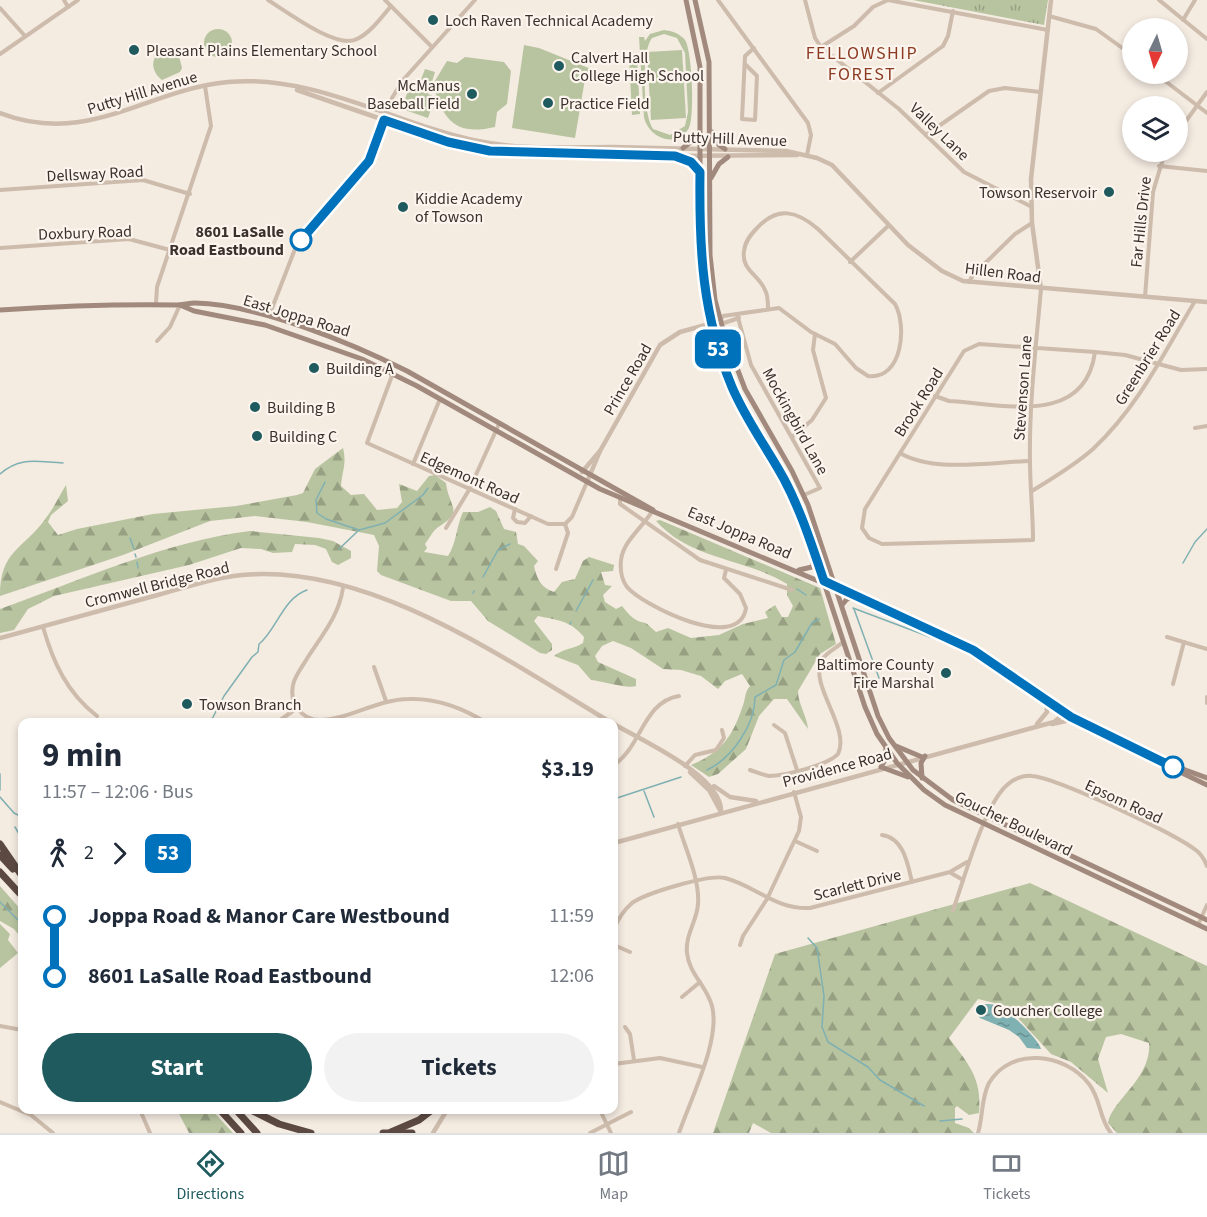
<!DOCTYPE html>
<html lang="en">
<head>
<meta charset="utf-8">
<style>
  body { margin:0; font-family:"Source Sans 3",sans-serif; background:#f2f2f3; color:#1f2937; height:100vh; display:flex; flex-direction:column; font-size:22px; white-space:nowrap }
  * { box-sizing:border-box; margin:0 }
  p { font-size:20px; color:#747a83 }
  .icon { flex:none; width:33px; height:33px; fill:none; stroke:currentColor; stroke-width:2; stroke-linecap:round; stroke-linejoin:round }
  .map { position:relative; flex:1; overflow:hidden }
  .panel { position:absolute; left:18px; top:718px; width:600px; height:396px; display:flex; flex-direction:column; background:#fff; border-radius:12px; box-shadow:0 3px 9px #0003 }
  .panel>* { flex:none }
  .badge { padding:0 12px; border-radius:9px; font-size:21px; line-height:39px }
  .needle { width:39px; rotate:185deg }
  .fabs { position:absolute; left:1122px; top:18px; display:grid; gap:12px }
  .fabs a { display:grid; place-items:center; width:66px; height:66px; border-radius:50%; background:#fff; box-shadow:0 3px 9px #0003; font-size:30px }
  .map>.badge { position:absolute; translate:-50% -50%; box-shadow:0 0 0 3px #fff }
  .legs { display:flex; align-items:center; gap:9px; height:66px; padding:0 24px; font-size:20px }
  .legs p { margin-inline-start:auto }
  .headline { display:flex; align-items:center; justify-content:space-between; height:102px; padding:0 24px }
  h1 { font-size:33px; font-weight:700; line-height:45px }
  .cta { display:flex; gap:12px; margin-top:auto; padding:12px 24px }
  .cta a { flex:1; height:69px; border-radius:36px; background:#1f5a5e; color:#fff; font-size:24px; font-weight:700; line-height:69px; text-align:center }
  .cta a+a { background:#f2f2f3; color:#1f2937 }
  ul { padding:0 24px; list-style:none }
  li { display:flex; align-items:center; gap:21px; height:60px; font-size:22px }
  li i { display:grid; place-items:center; width:9px; height:100%; margin:0 8px; background:currentColor }
  li i::after { content:''; width:15px; height:15px; margin:-8px; border:4px solid; border-radius:50%; background:#fff }
  li p { margin-inline-start:auto }
  li:first-child i { background:linear-gradient(#0000 50%,currentColor 0) }
  li:last-child i { background:linear-gradient(currentColor 50%,#0000 0) }
  .menu { display:flex; justify-content:space-around; align-items:center; height:84px; border-top:2px solid #e0e1e3; background:#fff; font-size:16px; color:#747a83 }
  .menu a { display:grid; justify-items:center; gap:3px }
  .menu .selected { color:#1f5a5e }
  .map>svg:first-child { display:block }
  .grass { fill:url(#grass-tufts) }
  .forest { fill:url(#forest-firs) }
  .pitch { fill:#b8c4a0; fill-rule:evenodd }
  .water { fill:url(#water-ripples) }
  .lines { fill:none; stroke-linecap:round; stroke-linejoin:round }
  .stream { stroke:#7fb0b2; stroke-width:1.5 }
  .minor { stroke:#cdbbac; stroke-width:4 }
  .tertiary { stroke:#cdbbac; stroke-width:4.5 }
  .secondary { stroke:#a18a7d; stroke-width:5 }
  .motorway { stroke:#5c4a42; stroke-width:7 }
  .line-1-casing { stroke:#fff; stroke-width:14 }
  .line-1 { stroke:#0072bc; stroke-width:9 }
  .poi-dot { fill:#1f5a5e; stroke:#fbf5ee; stroke-width:2 }
  .stop-1-dot { fill:#fff; stroke:#0072bc; stroke-width:3 }
  .labels { text-anchor:middle; stroke-width:4.5; stroke-linejoin:round; paint-order:stroke }
  .poi-label { font-size:16px; fill:#3b302b; stroke:#fbf5ee; text-anchor:start }
  .street-label { font-size:16px; fill:#3b302b; stroke:#fbf5ee }
  .stop-label { font-size:16px; font-weight:bold; fill:#3b302b; stroke:#fbf5ee; text-anchor:end }
  .neighbourhood-label { font-size:18px; letter-spacing:1.5px; fill:#8c3b22; stroke:#fbf5ee }
</style>
</head>
<body>
<div class="map">
<svg width="1207" height="1133" viewBox="0 0 1207 1133">
  <defs>
    <pattern id="grass-tufts" width="24" height="20" patternUnits="userSpaceOnUse" patternTransform="scale(1.5)"><rect width="24" height="20" fill="#b8c4a0"/><path d="M3 7l-1-3M5 7V3M7 7l1-3M15 17l-1-3M17 17v-4M19 17l1-3" fill="none" stroke="#97a083"/></pattern>
    <pattern id="forest-firs" width="22" height="20" patternUnits="userSpaceOnUse" patternTransform="scale(1.5)"><rect width="22" height="20" fill="#b8c4a0"/><path d="M5 1l3.5 6h-7zM16 11l3.5 6h-7z" fill="#97a083"/></pattern>
    <pattern id="water-ripples" width="26" height="14" patternUnits="userSpaceOnUse" patternTransform="scale(1.5)"><rect width="26" height="14" fill="#7fb0b2"/><path d="M2 4q2-2 4 0t4 0M15 11q2-2 4 0t4 0" fill="none" stroke="#699091"/></pattern>
  </defs>
  <rect width="100%" height="100%" fill="#f4ebe1"/>
  <path class="grass" d="M913,0H1048L1044,25Z"/>
  <g class="forest">
    <path d="M343,448C347,464 342,471 341,486L351,495L364,494L377,510L397,508L402,502L399,484L417,491L429,476L435,475L446,483C447,492 450,498 453,507C456,518 443,523 437,528C432,532 429,539 425,544L427,548L424,552L448,556C457,542 456,527 463,512H478L490,507L496,511L504,529L516,532L518,544L524,546L538,561L534,566C537,579 541,588 554,592L562,582L575,579L583,561L589,557L614,565L613,571L601,572L605,585L612,586L603,595L605,602L616,609L622,606C629,615 635,622 646,623L656,632L668,628L691,638L719,635L743,624L768,618L765,612L775,605L782,617H788L793,606L787,595V584C745,558 691,560 656,521L660,520L820,588L836,644L820,654L798,691C798,704 807,716 808,729L787,699H774L759,716L746,749L718,774L709,777L691,765C720,753 732,738 742,708C746,699 744,693 750,686L742,674L725,681L718,689L701,676L681,670L663,669L631,648L613,641L602,646L595,656L598,662L636,679V686C626,689 603,681 591,680L578,665L554,656C564,648 574,649 583,643L584,637C571,621 558,620 538,616L534,621L552,644V650L546,654L540,653L488,621L471,601H451L381,575L377,571L379,546L374,535L307,522L255,516L210,521L123,555L0,596C0,550 23,550 46,518C54,508 59,496 66,485L68,501L51,515L48,522L58,535L77,529L153,514L236,506L297,495L303,493L315,469Z"/>
    <path d="M250,531L319,538L333,541L351,551V558L338,565L332,562L326,549L315,545L295,544L292,552L273,553L261,549L241,548L189,565L54,596L28,609L14,630L0,633V609C81,580 164,542 250,531Z"/>
    <path d="M1030,883L1207,966V1133H1117L1108,1123C1111,1101 1152,1078 1149,1043L1121,1034L1106,1037L1098,1059L1108,1093L1071,1062L1051,1054L1007,1006L978,999L949,1038C969,1065 982,1078 979,1113L969,1115L957,1106L955,1108V1123L969,1128L974,1133H771L753,1123L749,1133H713L775,954Z"/>
    <path d="M0,886L22,911V939L14,929L0,921Z"/>
    <path d="M177,1110H212L233,1133H189Z"/>
  </g>
  <g class="pitch">
    <circle cx="218" cy="43" r="14"/>
    <path d="M664,30C672,31 679,33 685,40C692,50 695,117 689,128C676,150 648,137 644,117L639,37H644L645,41L650,34ZM664,34L677,38L685,53L688,112L685,126L670,135L653,129C643,115 641,51 652,38Z"/>
    <path d="M524,45L539,48L596,71V79H585L575,138L512,128Z"/>
    <path d="M164,49L178,52L182,68L180,72L162,80C150,71 150,56 164,49Z"/>
    <path d="M682,50L686,118L651,120L647,52Z"/>
    <path d="M465,57L504,62L511,71L507,104L497,112L495,127C456,136 443,121 433,84L447,61L457,63Z"/>
    <path d="M629,57H637L640,114L632,115Z"/>
    <path d="M425,69L435,72L428,94L435,97L428,118L402,109L409,87L417,90Z"/>
    <path d="M0,924L10,934L8,940L18,953L0,968Z"/>
  </g>
  <path class="water" d="M984,1004C988,1004 994,1004 998,1006C1008,1009 1040,1041 1041,1049L1027,1048L1019,1037L1009,1030L980,1018L977,1014L978,1008Z"/>
  <g class="lines">
    <g class="stream">
      <path d="M0,474C21,456 37,462 63,463"/>
      <path d="M325,482L316,500L317,513L326,519L359,530"/>
      <path d="M130,538L134,549"/>
      <path d="M339,549L359,530L385,523L423,495L428,488"/>
      <path d="M135,554L136,557"/>
      <path d="M137,562L138,568"/>
      <path d="M1183,563L1195,542L1207,529"/>
      <path d="M483,577L498,550L510,544"/>
      <path d="M797,589L806,595"/>
      <path d="M473,593L474,591"/>
      <path d="M853,608L930,637"/>
      <path d="M854,609L879,678"/>
      <path d="M576,611L593,580"/>
      <path d="M570,624L571,622"/>
      <path d="M210,723L224,696L252,657L258,652L259,644C276,631 283,598 307,590"/>
      <path d="M707,770C732,758 755,725 755,697L776,685L784,660L795,652L812,623L819,619"/>
      <path d="M0,774V790"/>
      <path d="M644,791L654,817"/>
      <path d="M0,797L14,813L22,817"/>
      <path d="M614,799L681,777"/>
      <path d="M15,827L22,839"/>
      <path d="M0,902L22,924"/>
      <path d="M808,938L817,948L824,996L822,1027L828,1042L868,1067L880,1080L924,1106"/>
      <path d="M940,1121L962,1119"/>
    </g>
    <g class="minor">
      <path d="M64,0L68,7"/>
      <path d="M268,0C286,11 337,50 357,39C370,33 382,17 391,6"/>
      <path d="M385,0L432,47"/>
      <path d="M718,0L808,123L811,135L807,155"/>
      <path d="M805,0L815,38L821,47L899,109L964,172L1032,207"/>
      <path d="M1159,0L1207,39"/>
      <path d="M0,8L25,36"/>
      <path d="M1049,16L1096,29L1132,55"/>
      <path d="M1183,20L1195,0"/>
      <path d="M821,47L854,26L873,7L888,0L1048,30"/>
      <path d="M0,54L78,0"/>
      <path d="M746,65L757,76L755,120L742,119L745,56L754,48"/>
      <path d="M1156,74L1207,113"/>
      <path d="M878,93L943,46L948,36L953,11"/>
      <path d="M1178,132L1207,92"/>
      <path d="M926,135L989,91L1005,88L1040,92"/>
      <path d="M1159,166L1207,171"/>
      <path d="M0,190L143,180L190,194"/>
      <path d="M0,248L129,239L170,250"/>
      <path d="M850,262L888,226"/>
      <path d="M969,282L973,275L1015,234L1032,223"/>
      <path d="M1041,289C1036,346 1029,404 1030,461C1030,487 1033,513 1033,540L882,544L869,538L862,528L865,509L964,351L979,344L1095,352L1125,355L1181,370L1207,369"/>
      <path d="M1145,297L1153,192L1165,152"/>
      <path d="M156,303L157,287L211,126L205,86"/>
      <path d="M737,314L751,365L820,488L804,495"/>
      <path d="M269,316L295,249L313,223L369,161L392,98L403,80L475,0"/>
      <path d="M720,321L723,316L779,308L811,332L835,344L856,368L868,376C903,380 907,325 895,304L818,229C797,211 778,206 758,227C751,234 745,241 744,251C741,270 759,275 765,290C768,295 768,302 768,308"/>
      <path d="M721,321L724,323L739,318"/>
      <path d="M157,341L170,327L180,305"/>
      <path d="M393,373L367,443L548,524H565"/>
      <path d="M935,396L949,401C1003,404 1085,427 1095,352"/>
      <path d="M1195,428L1207,426"/>
      <path d="M792,437L812,420L826,398L813,350L815,334"/>
      <path d="M900,453C933,473 992,462 1030,461"/>
      <path d="M413,464L440,399"/>
      <path d="M1032,491C1053,478 1075,465 1093,449C1138,407 1164,353 1195,301"/>
      <path d="M620,498V504L700,560L792,590"/>
      <path d="M515,509L513,518L517,522L525,523L531,516"/>
      <path d="M653,510C644,526 623,541 621,560C620,570 621,579 627,587C642,605 739,654 746,608L740,594L724,578L726,570"/>
      <path d="M565,524L572,517L587,482"/>
      <path d="M446,528L469,490L499,424"/>
      <path d="M556,569L568,533L565,524"/>
      <path d="M343,588C339,615 323,634 308,657C303,666 295,675 293,685C289,702 301,720 320,720C347,720 378,699 409,699C438,698 463,708 487,723"/>
      <path d="M43,627C53,662 67,693 97,716"/>
      <path d="M1167,637L1207,649"/>
      <path d="M374,667L386,701"/>
      <path d="M1173,684L1184,642"/>
      <path d="M1207,697V703"/>
      <path d="M276,723L297,708"/>
      <path d="M774,725L785,733L797,770"/>
      <path d="M614,765C642,746 643,702 679,696"/>
      <path d="M685,766L695,755L716,750L724,738L722,730"/>
      <path d="M750,770C756,772 763,775 769,776C784,776 828,765 838,754C851,728 808,684 822,660C826,652 837,648 843,642"/>
      <path d="M678,824C685,848 700,879 698,904C697,921 685,935 687,953C689,974 707,986 712,1006C721,1040 690,1100 679,1133"/>
      <path d="M882,835C904,838 908,865 912,882"/>
      <path d="M795,841L817,851"/>
      <path d="M951,873L963,880"/>
      <path d="M953,910C964,880 984,805 1007,785C1013,779 1023,775 1032,776C1057,778 1176,834 1197,851C1202,855 1205,861 1207,866"/>
      <path d="M1198,925L1207,905"/>
      <path d="M614,929C618,919 624,910 632,903C646,893 709,874 725,878C756,886 776,910 810,908L950,872L967,862"/>
      <path d="M614,945L630,952"/>
      <path d="M740,945L743,936L767,899L799,831L801,817L794,792"/>
      <path d="M682,997L700,982"/>
      <path d="M0,1026L22,1030"/>
      <path d="M625,1027L630,1034L634,1060"/>
      <path d="M614,1064L660,1058L702,1067"/>
      <path d="M0,1102L31,1115L53,1133"/>
      <path d="M140,1110L150,1133"/>
      <path d="M600,1110L611,1133"/>
      <path d="M590,1133L631,1112"/>
      <path d="M978,1133C983,1117 981,1098 989,1083C1011,1046 1065,1053 1089,1084C1101,1099 1099,1119 1111,1133"/>
    </g>
    <g class="tertiary">
      <path d="M297,90L448,142L490,151L667,156L797,155"/>
      <path d="M0,113C89,147 145,90 228,82C315,74 395,124 478,141C521,150 566,147 610,147C669,148 728,150 786,151L817,158L832,165L908,245L942,271L963,281L1207,302"/>
      <path d="M1041,289L1032,223L1031,179L1051,0"/>
      <path d="M582,472L600,451L660,345L680,332L720,321"/>
      <path d="M587,482L600,451"/>
      <path d="M0,638C51,624 102,610 154,596C183,588 212,578 242,575C370,563 506,660 612,723"/>
      <path d="M614,724C642,741 723,776 721,812"/>
      <path d="M1037,724L1047,712L1046,701"/>
      <path d="M1052,724L1075,719"/>
      <path d="M690,772L709,790L721,812"/>
      <path d="M714,786L730,797L756,801"/>
      <path d="M614,843L1054,722L1065,713"/>
      <path d="M433,1133L447,1110"/>
    </g>
    <g class="secondary">
      <path d="M686,0L700,67V249L705,296L711,323L722,360L742,409L784,478L802,516L865,707L877,734L897,763L924,790L945,805L1207,929"/>
      <path d="M695,0L709,62L710,255L715,300L724,334L745,389L792,471L808,505L878,716L889,738L913,770L953,800L1207,920"/>
      <path d="M712,132L719,145L725,149"/>
      <path d="M683,148L697,137L699,132"/>
      <path d="M675,156L691,162L700,172"/>
      <path d="M711,178L719,164L728,157"/>
      <path d="M180,305L194,311L265,325L362,359L417,386L600,489L925,626L986,658L1075,719L1166,763L1207,778"/>
      <path d="M0,310C60,306 118,304 177,305C183,305 189,303 195,303C257,304 351,343 407,371L653,510"/>
      <path d="M799,570L812,567L815,558"/>
      <path d="M842,605L847,599L858,596"/>
      <path d="M896,746L922,757"/>
      <path d="M886,748L885,760L881,767L908,777"/>
      <path d="M1180,772L1207,785"/>
      <path d="M922,778L921,763L925,756"/>
    </g>
    <g class="motorway">
      <path d="M0,844L22,876"/>
      <path d="M0,855L13,869"/>
      <path d="M0,872L22,896"/>
      <path d="M220,1110L241,1133"/>
      <path d="M236,1110L257,1133"/>
      <path d="M251,1110L279,1124L311,1133"/>
      <path d="M391,1132L419,1120L432,1110"/>
      <path d="M383,1133H412"/>
    </g>
  </g>
  <g class="lines">
    <defs>
      <path id="line-1" d="M301,240L369,161L384,120L448,142L490,151L675,156L691,162L700,172C699,249 702,315 732,387C746,420 767,448 784,479C801,511 812,546 824,581L973,650L1071,717L1173,767"/>
    </defs>
    <use href="#line-1" class="line-1-casing"/>
    <use href="#line-1" class="line-1"/>
  </g>
  <g class="poi-dot">
    <circle cx="433" cy="20" r="6"/>
    <circle cx="134" cy="50" r="6"/>
    <circle cx="559" cy="66" r="6"/>
    <circle cx="472" cy="94" r="6"/>
    <circle cx="548" cy="103" r="6"/>
    <circle cx="1109" cy="192" r="6"/>
    <circle cx="403" cy="207" r="6"/>
    <circle cx="314" cy="368" r="6"/>
    <circle cx="255" cy="407" r="6"/>
    <circle cx="257" cy="436" r="6"/>
    <circle cx="946" cy="673" r="6"/>
    <circle cx="187" cy="704" r="6"/>
    <circle cx="981" cy="1010" r="6"/>
  </g>
  <g class="stop-1-dot">
    <circle cx="301" cy="240" r="10"/>
    <circle cx="1173" cy="767" r="10"/>
  </g>
  <g class="labels">
    <g class="poi-label">
      <text x="445" y="26">Loch Raven Technical Academy</text>
      <text x="146" y="56">Pleasant Plains Elementary School</text>
      <text x="571" y="63">Calvert Hall<tspan x="571" dy="18">College High School</tspan></text>
      <text x="460" y="91" text-anchor="end">McManus<tspan x="460" dy="18">Baseball Field</tspan></text>
      <text x="560" y="109">Practice Field</text>
      <text x="1097" y="198" text-anchor="end">Towson Reservoir</text>
      <text x="415" y="204">Kiddie Academy<tspan x="415" dy="18">of Towson</tspan></text>
      <text x="326" y="374">Building A</text>
      <text x="267" y="413">Building B</text>
      <text x="269" y="442">Building C</text>
      <text x="934" y="670" text-anchor="end">Baltimore County<tspan x="934" dy="18">Fire Marshal</tspan></text>
      <text x="199" y="710">Towson Branch</text>
      <text x="993" y="1016">Goucher College</text>
    </g>
    <g class="street-label">
      <text transform="translate(142 92) rotate(-17)" y="6">Putty Hill Avenue</text>
      <text transform="translate(940 131) rotate(44)" y="6">Valley Lane</text>
      <text transform="translate(730 138) rotate(2)" y="6">Putty Hill Avenue</text>
      <text transform="translate(95 173) rotate(-3)" y="6">Dellsway Road</text>
      <text transform="translate(1140 222) rotate(-84)" y="6">Far Hills Drive</text>
      <text transform="translate(85 232) rotate(-2)" y="6">Doxbury Road</text>
      <text transform="translate(1003 272) rotate(7)" y="6">Hillen Road</text>
      <text transform="translate(297 315) rotate(17)" y="6">East Joppa Road</text>
      <text transform="translate(1147 357) rotate(-58)" y="6">Greenbrier Road</text>
      <text transform="translate(627 379) rotate(-60)" y="6">Prince Road</text>
      <text transform="translate(1022 388) rotate(-86)" y="6">Stevenson Lane</text>
      <text transform="translate(918 402) rotate(-58)" y="6">Brook Road</text>
      <text transform="translate(796 421) rotate(61)" y="6">Mockingbird Lane</text>
      <text transform="translate(470 477) rotate(24)" y="6">Edgemont Road</text>
      <text transform="translate(740 532) rotate(23)" y="6">East Joppa Road</text>
      <text transform="translate(157 584) rotate(-14)" y="6">Cromwell Bridge Road</text>
      <text transform="translate(837 767) rotate(-15)" y="6">Providence Road</text>
      <text transform="translate(1124 801) rotate(25)" y="6">Epsom Road</text>
      <text transform="translate(1014 823) rotate(26)" y="6">Goucher Boulevard</text>
      <text transform="translate(857 884) rotate(-14)" y="6">Scarlett Drive</text>
    </g>
    <g class="stop-label">
      <text x="284" y="237">8601 LaSalle<tspan x="284" dy="18">Road Eastbound</tspan></text>
    </g>
    <g class="neighbourhood-label">
      <text x="862" y="59">FELLOWSHIP<tspan x="862" dy="21">FOREST</tspan></text>
    </g>
  </g>
</svg>
<div class="fabs">
<a><svg class="needle" viewBox="-14 -14 28 28"><path d="M0-13l5 13h-10z" fill="#e53935"/><path d="M0 13l5-13h-10z" fill="#747a83"/></svg></a>
<a><svg class="icon" aria-label="layers" viewBox="0 0 24 24"><path d="M12 4l9 5-9 5-9-5zM3 14l9 5 9-5"/></svg></a>
</div>
<b class="badge" style="left:718px;top:349px;background:#0072bc;color:#fff">53</b>
<section class="panel">
<div class="headline"><div><h1>9 min</h1><p>11:57 – 12:06 · Bus</p></div><b>$3.19</b></div>
<div class="legs"><svg class="icon" aria-label="walk" viewBox="0 0 24 24"><circle cx="13" cy="4" r="2"/><path d="M13 8l-2 6 4 7M11 14l-3 7M7 12l3-4h3l4 4"/></svg>2<svg class="icon" aria-label="forward" viewBox="0 0 24 24"><path d="M9 5l7 7-7 7"/></svg><b class="badge" style="background:#0072bc;color:#fff">53</b></div>
<ul>
<li><i style="color:#0072bc"></i><b>Joppa Road &amp; Manor Care Westbound</b><p>11:59</p></li>
<li><i style="color:#0072bc"></i><b>8601 LaSalle Road Eastbound</b><p>12:06</p></li>
</ul>
<div class="cta"><a>Start</a><a>Tickets</a></div>
</section>
</div>
<nav class="menu">
<a class="selected"><svg class="icon" aria-label="directions" viewBox="0 0 24 24"><path d="M12 3l9 9-9 9-9-9zM9 14v-3h6M13 9l2 2-2 2"/></svg>Directions</a>
<a><svg class="icon" aria-label="map" viewBox="0 0 24 24"><path d="M3 6l6-2 6 2 6-2v14l-6 2-6-2-6 2zM9 4v14M15 6v14"/></svg>Map</a>
<a><svg class="icon" aria-label="tickets" viewBox="0 0 24 24"><path d="M3 7h18v10H3zM15 7v10"/></svg>Tickets</a>
</nav>
</body>
</html>
